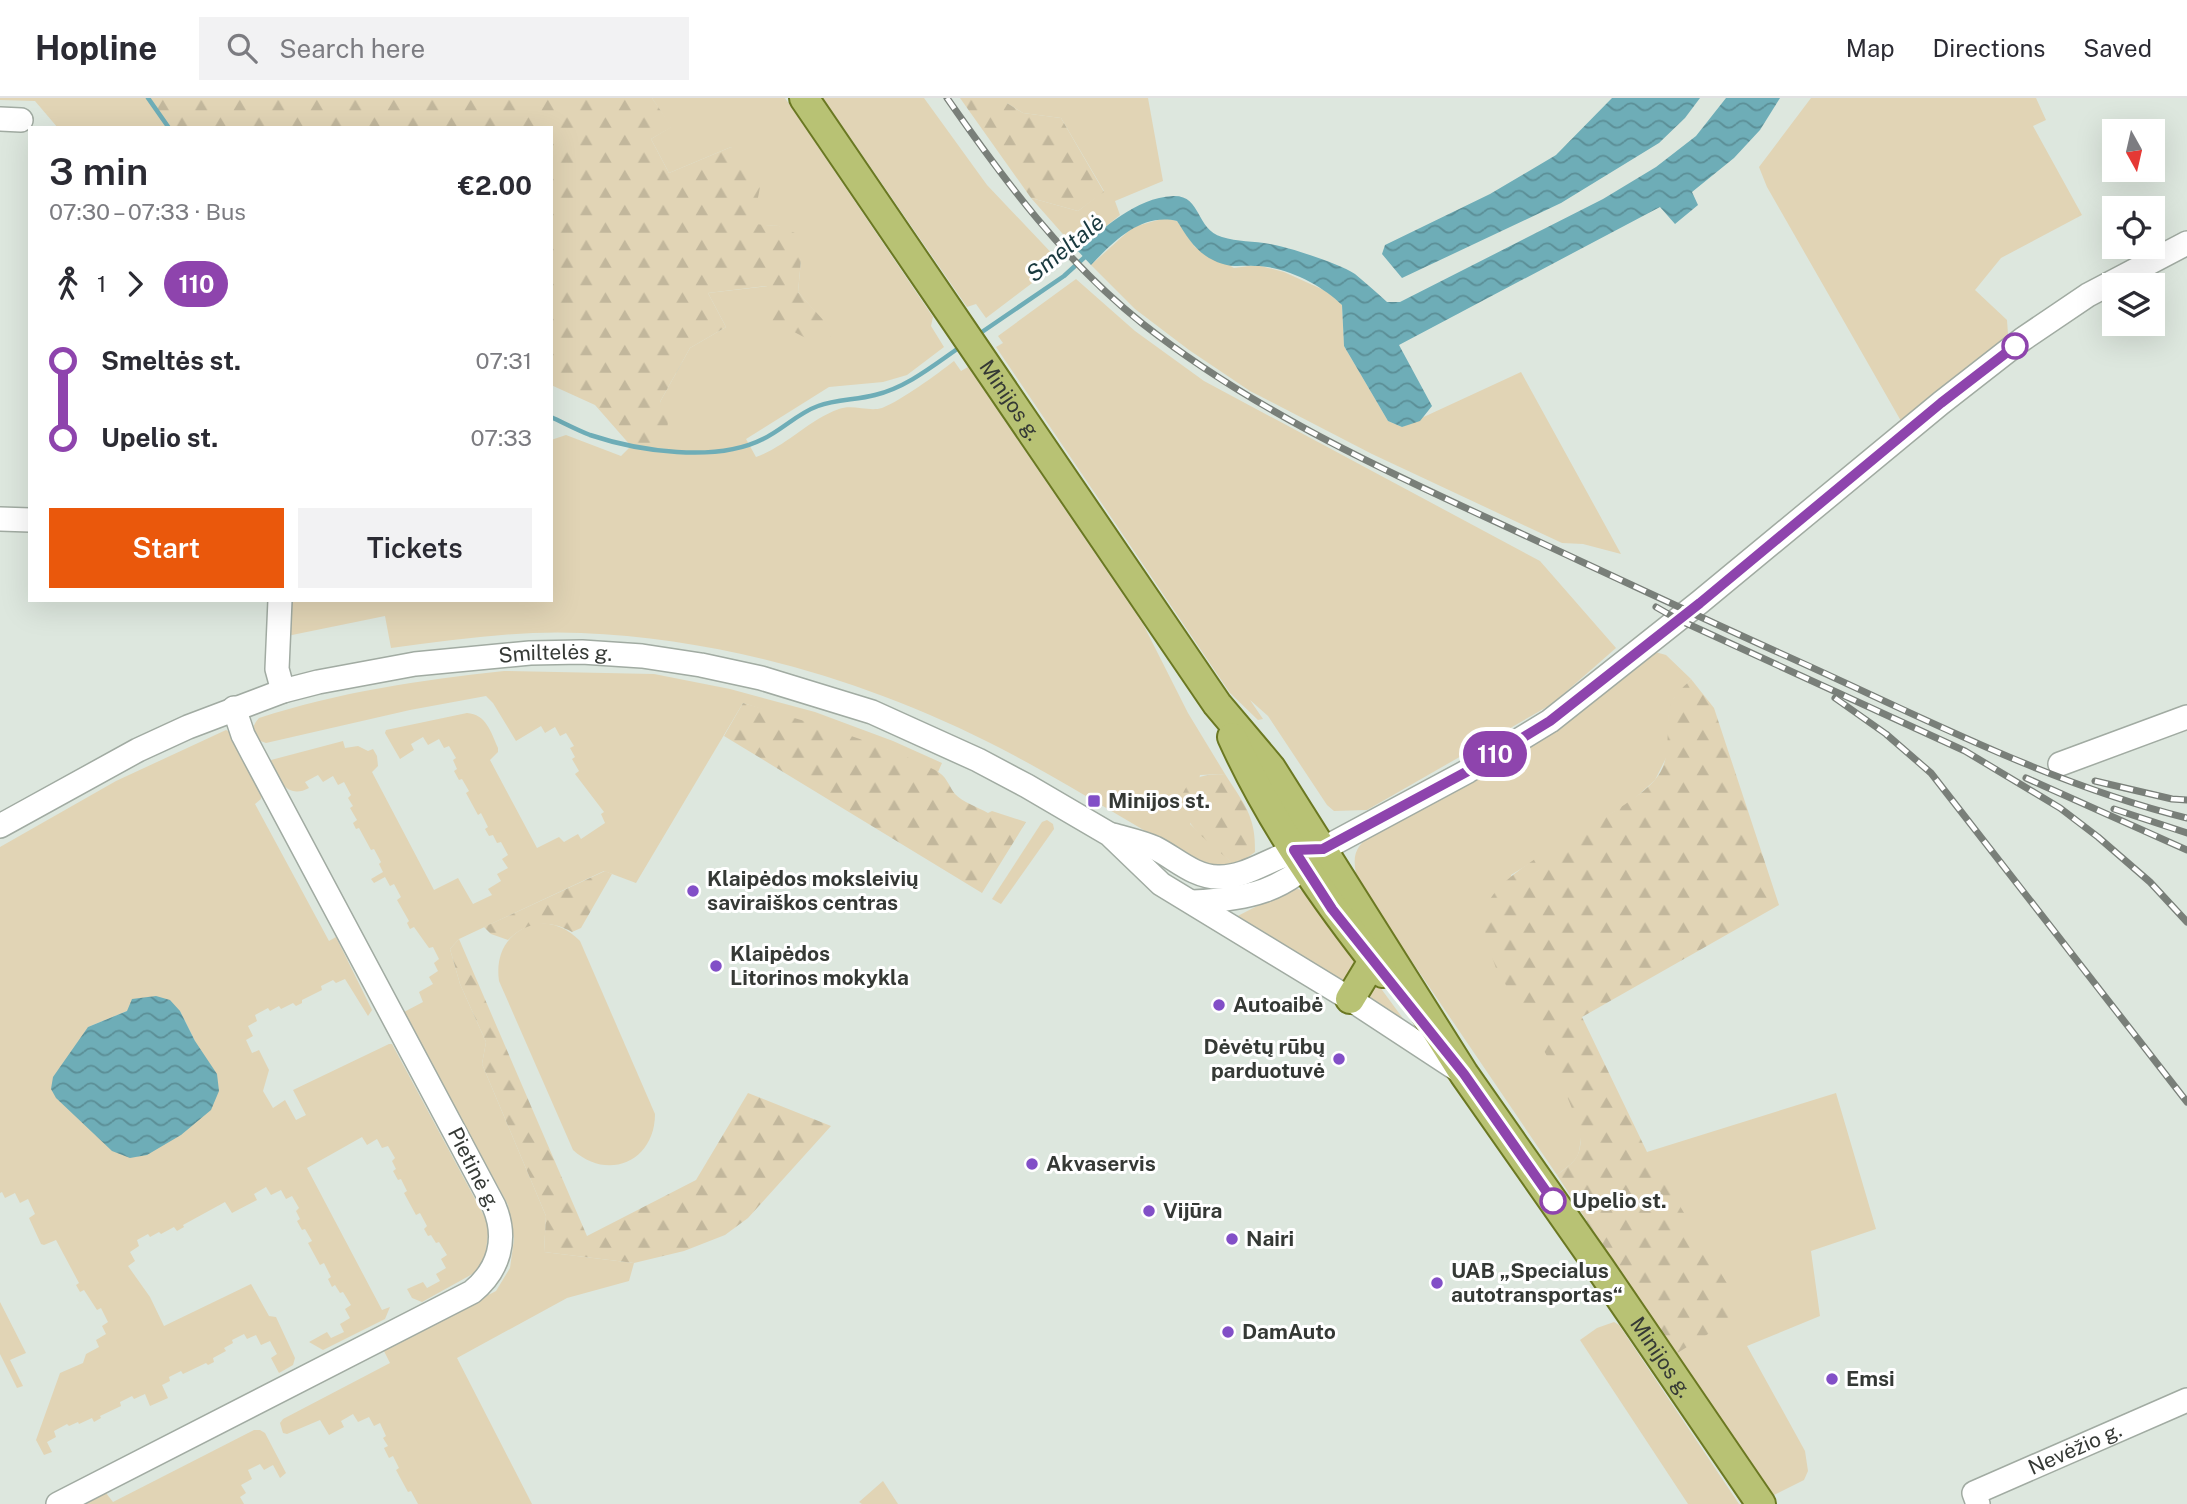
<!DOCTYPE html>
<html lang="en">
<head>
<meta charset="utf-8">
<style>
  body { margin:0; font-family:"Public Sans",sans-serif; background:#f2f2f3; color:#2b2b33; height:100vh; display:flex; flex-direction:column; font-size:26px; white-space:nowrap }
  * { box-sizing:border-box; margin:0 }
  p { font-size:23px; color:#7c7c81 }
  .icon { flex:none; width:38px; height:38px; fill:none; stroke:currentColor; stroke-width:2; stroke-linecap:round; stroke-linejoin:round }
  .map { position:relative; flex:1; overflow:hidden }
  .panel { position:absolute; left:28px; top:28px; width:525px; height:476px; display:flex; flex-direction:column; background:#fff; border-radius:0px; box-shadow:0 7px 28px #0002 }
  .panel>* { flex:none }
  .badge { padding:0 14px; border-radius:23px; font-size:24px; line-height:46px }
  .needle { width:46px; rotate:172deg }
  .buttons { position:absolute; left:2102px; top:21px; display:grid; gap:14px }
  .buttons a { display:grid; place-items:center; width:63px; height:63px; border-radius:0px; background:#fff; box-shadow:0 7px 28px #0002; font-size:35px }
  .map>.badge { position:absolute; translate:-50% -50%; box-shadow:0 0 0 4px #fff }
  .legs { display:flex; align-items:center; gap:10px; height:77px; padding:0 21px; font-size:23px }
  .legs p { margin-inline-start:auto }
  .overview { display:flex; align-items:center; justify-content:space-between; height:119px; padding:0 21px }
  h1 { font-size:38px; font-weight:600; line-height:52px }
  .primary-button { display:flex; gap:14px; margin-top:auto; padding:14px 21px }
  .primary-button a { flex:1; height:80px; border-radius:0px; background:#ea580c; color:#fff; font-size:28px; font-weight:600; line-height:80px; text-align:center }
  .primary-button a+a { background:#f2f2f3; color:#2b2b33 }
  ul { padding:0 21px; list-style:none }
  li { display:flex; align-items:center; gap:24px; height:77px; font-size:26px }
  li i { display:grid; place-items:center; width:10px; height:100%; margin:0 9px; background:currentColor }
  li i::after { content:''; width:18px; height:18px; margin:-9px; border:5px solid; border-radius:50%; background:#fff }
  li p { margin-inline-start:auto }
  li:first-child i { background:linear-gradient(#0000 50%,currentColor 0) }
  li:last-child i { background:linear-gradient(currentColor 50%,#0000 0) }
  header { display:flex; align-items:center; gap:42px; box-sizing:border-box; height:98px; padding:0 35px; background:#fff; border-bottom:2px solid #e1e1e2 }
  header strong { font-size:33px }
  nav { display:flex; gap:38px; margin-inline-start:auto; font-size:24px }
  .search { width:490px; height:63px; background:#f2f2f3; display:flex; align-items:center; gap:18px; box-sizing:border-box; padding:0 24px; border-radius:0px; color:#7c7c81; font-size:26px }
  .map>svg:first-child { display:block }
  .green { fill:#e1d4b5; fill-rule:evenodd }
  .forest { fill:url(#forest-firs) }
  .water { fill:url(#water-waves) }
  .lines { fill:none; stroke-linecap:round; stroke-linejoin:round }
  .stream { stroke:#6eadb7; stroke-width:4.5 }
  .minor-casing { stroke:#a1aba2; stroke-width:26 }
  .major-casing { stroke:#6b7822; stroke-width:32 }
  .minor { stroke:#fff; stroke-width:23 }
  .major { stroke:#b8c274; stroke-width:28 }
  .rail-casing { stroke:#797f79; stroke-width:7 }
  .rail { stroke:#fff; stroke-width:4.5; stroke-dasharray:13; stroke-linecap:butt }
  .line-1-casing { stroke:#fff; stroke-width:16 }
  .line-1 { stroke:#8e44ad; stroke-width:10 }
  .stop-1-dot { fill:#fff; stroke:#8e44ad; stroke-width:3.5 }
  .poi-dot { fill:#824fc7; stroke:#fff; stroke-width:2.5 }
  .labels { text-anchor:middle; stroke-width:6; stroke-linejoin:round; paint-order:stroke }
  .street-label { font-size:21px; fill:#353935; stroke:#fff }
  .poi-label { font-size:21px; font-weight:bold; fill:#353935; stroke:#fff; text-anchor:start }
  .stop-label { font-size:21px; font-weight:bold; fill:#353935; stroke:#fff; text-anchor:start }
  .water-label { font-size:23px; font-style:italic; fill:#19393e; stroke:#fff }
</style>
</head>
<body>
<header>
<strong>Hopline</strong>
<div class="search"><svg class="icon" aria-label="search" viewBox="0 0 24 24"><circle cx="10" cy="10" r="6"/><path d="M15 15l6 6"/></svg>Search here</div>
<nav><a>Map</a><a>Directions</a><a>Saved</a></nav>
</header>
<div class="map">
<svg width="2187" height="1406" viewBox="0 0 2187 1406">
  <defs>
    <pattern id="forest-firs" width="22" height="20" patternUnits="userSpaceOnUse" patternTransform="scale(1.75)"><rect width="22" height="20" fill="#e1d4b5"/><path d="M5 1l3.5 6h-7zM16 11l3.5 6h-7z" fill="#c2b79c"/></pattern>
    <pattern id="water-waves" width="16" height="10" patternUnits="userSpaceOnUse" patternTransform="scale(1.75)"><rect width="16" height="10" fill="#6eadb7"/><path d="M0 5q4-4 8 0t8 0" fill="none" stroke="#5b8e96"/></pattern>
  </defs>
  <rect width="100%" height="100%" fill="#dde7de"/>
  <g class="green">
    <path d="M0,0H148L169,30H58L35,3L0,2Z"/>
    <path d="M652,0H785L933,219L931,228L944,249L907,277L883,284L829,289L746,341L756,359C787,348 808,322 839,311C852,306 869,314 882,310C902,302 936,277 954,263L961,273L968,269L1143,526L1188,615L1225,676L1200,677L1190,726L1236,768L1216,769L1204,767C1136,729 1071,687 1002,651C872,584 727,541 581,535C518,532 454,542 391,550L385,518L292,537L287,535L286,502H551V342L566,337L621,358L631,348L667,351L660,304L690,250L726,229L708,195L768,188L832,233L798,194L801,162L779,128L753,127L731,49L669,75L651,41L671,29Z"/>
    <path d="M823,0H924L987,87L1060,164L986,220L976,206L967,209Z"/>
    <path d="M1007,0H1148L1163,83L1115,103L1120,117L1077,152L1031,100L1078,113L1104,93L1061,20L1023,15L1007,5Z"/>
    <path d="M1811,0H2036L2046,22L2033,28L2082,117L2001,160L1975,192L2007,222L2008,236L2001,245L1901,323L1767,89L1759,69Z"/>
    <path d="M1165,120L1177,123L1195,149L1234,170L1257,167L1284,174L1328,194L1342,207L1344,248L1388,323L1402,329L1521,274L1621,456L1583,446L1562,445L1372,356L1250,293L1189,252L1135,211L1091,167L1133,129Z"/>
    <path d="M1076,181L1135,233L1204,283L1540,463L1616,550L1552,606L1367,712L1334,713L1327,707L1268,618L1250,602L1263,621L1258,622L1230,595L996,249L1003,245L998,238Z"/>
    <path d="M1655,554L1666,557L1691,581L1674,600L1669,616L1668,656L1655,682L1632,703L1511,777L1580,1031C1581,1060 1579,1060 1557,1077L1358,784C1351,757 1354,749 1376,733Z"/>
    <path d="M504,573L654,576L730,591L815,614L893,643L942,665L938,674L888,652L743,605L636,785L604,773L459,841L450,851L460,886L486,944L482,966L546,1118L544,1154L634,1165L629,1183L567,1200L457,1260L532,1406H418L411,1393L408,1394L396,1372L399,1370L393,1358L389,1360L384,1350L388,1348L383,1340L386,1338L380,1325L374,1328L369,1319L358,1324L353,1316L341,1323L344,1329L329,1337L320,1322L287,1336L283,1335L280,1325L283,1321L390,1265L383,1251L496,1193L510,1170L514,1141L508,1107L404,914L423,904L419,894L433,886L429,879L438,873L434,865L439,861L433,849L429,850L414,829L410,831L407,825L409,823L397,802L401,799L394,786L390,788L385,779L374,785L371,781L383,774L379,766L381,764L374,751L371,752L359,730L356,731L353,725L357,722L350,710L353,708L348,700L351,697L344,684L338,687L333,678L323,684L318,677L305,684L309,690C287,702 277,681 271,662L343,643L345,650L358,648L368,653L373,651L377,658L378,668L372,674L434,792L458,780L473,806L492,797L488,791L501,783L497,776L508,770L502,761L508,757L501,744L497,745L493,737L489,738L485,731L488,729L481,715L478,717L466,695L469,693L462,681L459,682L454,673L457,671L453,662L456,660L449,648L444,650L439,641L428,647L423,639L411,646L414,652L400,661L385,635L386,632L467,615C486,616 491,634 498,650V654L490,662L537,750L559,739L564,744L578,736L581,741L605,725L601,716L604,714L575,676L579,673L572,661L575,659L570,650L574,648L566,635L560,638L555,629L545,635L541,628L516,643L493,605L486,598L410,612L266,645L255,641C253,631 252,628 259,620C339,594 420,582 504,573Z"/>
    <path d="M226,632L230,634L261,698V701L255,706L329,843L336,839L372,912L368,918L345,881L336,885L333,882L321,888L322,892L302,902V905L296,908L293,905L281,911L279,908L270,913L268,910L255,917L257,923L248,928L253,938L246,942L252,955L259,952L269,972L263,993L273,1010L285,1002L296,1022L306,1017L293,992L389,946H392L489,1127L485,1161L476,1174L422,1204L412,1200L407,1191L423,1184L427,1190L440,1183L436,1176L446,1170L441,1161L447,1157L439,1144L436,1145L431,1137L428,1138L424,1131L427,1128L420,1115L416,1117L404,1095L407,1093L401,1081L398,1082L393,1073L396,1071L392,1063L395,1060L388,1048L382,1050L377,1041L367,1047L362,1039L307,1070L382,1212L390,1209L385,1221L323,1252L309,1244L327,1234L331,1240L344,1234L340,1226L350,1220L345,1211L351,1207L343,1194L340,1195L335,1187L332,1189L328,1181L331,1179L324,1165L320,1167L308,1145L312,1143L305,1131L302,1132L297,1123L300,1121L296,1113L299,1110L292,1098L286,1101L281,1092L271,1097L266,1089L254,1096L257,1102L232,1115L225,1104L183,1127L184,1129L177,1133L174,1129L161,1136L159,1134L150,1139L148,1136L137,1142L139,1148L130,1154L135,1163L128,1168L150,1199L164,1228L251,1186L269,1218L276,1219L295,1260L293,1267L279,1275L271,1260L277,1256L270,1243L261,1247L256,1237L247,1241L244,1236L232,1242L233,1245L224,1250L226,1253L213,1260L214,1264L208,1267L206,1265L183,1276L181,1273L169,1279L170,1283L162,1287L168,1300L150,1308L145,1296L134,1301L132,1298L120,1304L121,1308L100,1318L101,1320L94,1324L92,1320L79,1326L78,1324L69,1328L67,1326L54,1333L56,1339L47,1344L52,1354L44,1357L36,1342L60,1275L83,1265L86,1256L99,1249L96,1242L106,1236L102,1228L108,1224L101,1210L97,1212L84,1192L80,1194L76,1187L79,1185L56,1142L44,1147L41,1146L29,1120L35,1116L28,1101L20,1105L15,1095L5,1100L2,1094L0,1095V749L116,683ZM127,913H180L195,943L88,929Z"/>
    <path d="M1047,722L1053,726L1054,731L1001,806L992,801L1042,724Z"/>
    <path d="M1298,791L1311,796L1357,864L1350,894L1230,822L1288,792Z"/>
    <path d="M536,825C555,825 567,830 580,843L655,1016C655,1063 608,1084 573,1052L499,883C495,854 508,834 536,825Z"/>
    <path d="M1374,881L1407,926L1358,899Z"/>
    <path d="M1836,995L1876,1131L1811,1153L1820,1218L1747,1248L1805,1353L1808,1373L1804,1382L1774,1397L1674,1257L1647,1054Z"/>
    <path d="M0,1204L26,1255L10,1262L23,1288L17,1290L0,1256Z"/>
    <path d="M1614,1224L1619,1227L1739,1406H1688L1580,1242L1597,1230Z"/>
    <path d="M254,1332H260L265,1335L286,1375L280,1380L273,1367L264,1372L260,1366L248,1372L252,1381L241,1387L246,1395L240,1399L244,1406H84L106,1395L113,1404Z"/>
    <path d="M883,1383L898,1406H862L859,1404Z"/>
  </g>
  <g class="forest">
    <path d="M148,0H652L672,29L651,41L669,75L731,49L760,89L753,126L779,128L797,136L801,162L798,194L833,233L825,250L771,222L767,188L708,195L726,229L690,250L660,304L668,316L667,351L631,348L595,307L551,287V30H169Z"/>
    <path d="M960,0H1007V5L1023,15L1061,20L1104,94L1078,113L1031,100Z"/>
    <path d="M1691,581L1714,610L1779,807L1582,919L1647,1054L1734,1197V1209L1726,1225L1674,1257L1557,1077C1567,1069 1578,1063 1580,1049C1586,1013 1516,906 1496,870C1490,853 1483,835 1484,818C1488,769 1620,722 1654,683C1677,657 1661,627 1673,601C1677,594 1686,587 1691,581Z"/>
    <path d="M743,605C808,624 874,642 935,672C947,678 948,687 955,696C962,704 978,709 988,715L992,713L1026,724L982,795L724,638Z"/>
    <path d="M1225,676C1244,706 1256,718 1255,754L1236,768C1219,752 1172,721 1183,695C1192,676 1207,677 1225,676Z"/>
    <path d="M605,773L612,776L581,830L572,834C549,821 527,823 508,842L491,836L484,829Z"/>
    <path d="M459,841L587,1138L696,1082L748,995L831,1028L748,1120L725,1137L684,1153L634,1165L544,1154L546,1118L482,966L486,944L460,886L450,851Z"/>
  </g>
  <g class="water">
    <path d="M1612,0H1700L1685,20L1659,45L1561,105L1402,180L1382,156L1385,147L1490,96L1556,57Z"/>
    <path d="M1726,0H1780L1760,32L1734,60L1692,94L1698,107L1675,126L1660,109L1399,247L1432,308L1420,323L1402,329L1388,323L1344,248L1342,207C1322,187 1285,168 1255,168C1235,167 1229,171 1209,160C1194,151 1186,137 1177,123C1141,115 1114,143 1091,167L1077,152C1105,130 1135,100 1173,98C1202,97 1195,131 1222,139C1237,144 1254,143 1270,146C1289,149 1340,166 1355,176C1366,185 1377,195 1387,204H1400L1603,101L1656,69L1696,38Z"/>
    <path d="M156,898L170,902L180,913L195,943L217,976L219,993L211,1012L181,1037L147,1057L130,1060L112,1053L56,1000L51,991L53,979L88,929L127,913L132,901Z"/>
  </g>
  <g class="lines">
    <g class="stream">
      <path d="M148,0L169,30"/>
      <path d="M979,236L1064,178L1087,157"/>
      <path d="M551,319C564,325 577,332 590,337C638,353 716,365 763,341C782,332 798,315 818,308C836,301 857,302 875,297C908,289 935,266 963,247"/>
    </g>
    <defs>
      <g id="minor">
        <path d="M0,21L21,22"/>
        <path d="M0,421L30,422"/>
        <path d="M280,502L277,571L283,593"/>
        <path d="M2060,666L2187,619"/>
        <path id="s1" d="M0,728L138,652L188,629L283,593L318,584L415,566L530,555L582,554L642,558L701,567L761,580L872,614L978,662L1027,688L1109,736L1161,786L1350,901L1461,974"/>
        <path d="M1113,737C1127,741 1142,744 1155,750C1175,760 1194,779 1218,779C1251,780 1277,753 1309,752"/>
        <path d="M1193,804C1247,801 1286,794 1323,751L1468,673L1550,623L1700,504L1941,305L2023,241L2088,197L2187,145"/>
        <path d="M58,1406L472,1194C499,1172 508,1141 494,1108L253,656L243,637L234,610"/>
        <path id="s2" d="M1978,1406L1974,1395L2187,1302"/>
      </g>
      <g id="major">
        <path id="s3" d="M804,0L1217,606L1271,670L1464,976L1600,1170L1761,1406"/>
        <path d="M1232,639C1271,725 1325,802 1383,875"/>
        <path d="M1350,901L1373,863"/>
      </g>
    </defs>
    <use href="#minor" class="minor-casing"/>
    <use href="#major" class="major-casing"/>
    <use href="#minor" class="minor"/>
    <use href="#major" class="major"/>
    <defs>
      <g id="rail">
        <path d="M947,0C1004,82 1064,163 1143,226C1249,309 1372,367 1494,423C1587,466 1680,510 1773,552C1909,612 2042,684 2187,720"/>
        <path d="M1656,509L1677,521L1965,653L2060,710L2098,739L2150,784L2187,824"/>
        <path d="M1835,600L1886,636L1931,675L2187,1004"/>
        <path d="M2026,680L2187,752"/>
        <path d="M2095,683L2172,701L2187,702"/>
        <path d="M2114,711L2187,735"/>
      </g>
    </defs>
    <use href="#rail" class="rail-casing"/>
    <use href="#rail" class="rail"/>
  </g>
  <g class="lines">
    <defs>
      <path id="line-1" d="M1553,1103L1464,976L1332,811L1294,752L1323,751L1468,673L1550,623L1700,505L1941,305L2015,248"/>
    </defs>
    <use href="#line-1" class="line-1-casing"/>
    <use href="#line-1" class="line-1"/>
  </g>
  <g class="stop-1-dot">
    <circle cx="2015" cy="248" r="12"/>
    <circle cx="1553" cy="1103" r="12"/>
  </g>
  <g class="poi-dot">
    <rect x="1087" y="696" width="14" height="14" rx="3.5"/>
    <circle cx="693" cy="793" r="7"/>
    <circle cx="716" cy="868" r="7"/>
    <circle cx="1219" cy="907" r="7"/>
    <circle cx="1339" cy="961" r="7"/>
    <circle cx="1032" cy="1066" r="7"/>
    <circle cx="1149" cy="1113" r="7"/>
    <circle cx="1232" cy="1141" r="7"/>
    <circle cx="1437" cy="1185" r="7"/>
    <circle cx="1228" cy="1234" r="7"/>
    <circle cx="1832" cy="1281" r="7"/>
  </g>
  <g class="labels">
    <g class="street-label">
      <text dy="7" stroke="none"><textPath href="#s3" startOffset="366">Minijos g.</textPath></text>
      <text dy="7" stroke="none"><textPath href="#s1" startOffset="590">Smiltelės g.</textPath></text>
      <text transform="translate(474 1071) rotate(63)" y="7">Pietinė g.</text>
      <text dy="7" stroke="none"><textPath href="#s3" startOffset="1524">Minijos g.</textPath></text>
      <text dy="7" stroke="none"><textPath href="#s2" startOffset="122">Nevėžio g.</textPath></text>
    </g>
    <g class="poi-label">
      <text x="1108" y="710">Minijos st.</text>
      <text x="707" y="788">Klaipėdos moksleivių<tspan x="707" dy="24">saviraiškos centras</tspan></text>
      <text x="730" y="863">Klaipėdos<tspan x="730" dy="24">Litorinos mokykla</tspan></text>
      <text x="1233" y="914">Autoaibė</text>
      <text x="1325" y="956" text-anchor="end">Dėvėtų rūbų<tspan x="1325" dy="24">parduotuvė</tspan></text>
      <text x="1046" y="1073">Akvaservis</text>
      <text x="1163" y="1120">Vijūra</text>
      <text x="1246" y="1148">Nairi</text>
      <text x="1451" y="1180">UAB „Specialus<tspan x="1451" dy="24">autotransportas“</tspan></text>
      <text x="1242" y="1241">DamAuto</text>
      <text x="1846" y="1288">Emsi</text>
    </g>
    <g class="stop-label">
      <text x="1572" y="1110">Upelio st.</text>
    </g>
    <g class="water-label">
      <text transform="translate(1065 150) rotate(-39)" y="8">Smeltalė</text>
    </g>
  </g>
</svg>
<div class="buttons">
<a><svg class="needle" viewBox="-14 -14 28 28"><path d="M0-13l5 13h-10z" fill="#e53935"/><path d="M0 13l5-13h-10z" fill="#7c7c81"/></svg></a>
<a><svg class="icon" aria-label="locate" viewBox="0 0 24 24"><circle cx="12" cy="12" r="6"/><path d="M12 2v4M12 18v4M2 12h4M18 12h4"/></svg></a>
<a><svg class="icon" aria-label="layers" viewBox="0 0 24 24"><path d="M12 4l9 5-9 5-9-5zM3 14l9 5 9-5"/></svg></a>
</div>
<b class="badge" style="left:1495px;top:656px;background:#8e44ad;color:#fff">110</b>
<section class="panel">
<div class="overview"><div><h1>3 min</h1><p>07:30 – 07:33 · Bus</p></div><b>€2.00</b></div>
<div class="legs"><svg class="icon" aria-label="walk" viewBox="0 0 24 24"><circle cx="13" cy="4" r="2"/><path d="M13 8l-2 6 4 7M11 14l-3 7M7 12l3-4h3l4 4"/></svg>1<svg class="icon" aria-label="forward" viewBox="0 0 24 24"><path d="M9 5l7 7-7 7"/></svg><b class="badge" style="background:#8e44ad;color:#fff">110</b></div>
<ul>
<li><i style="color:#8e44ad"></i><b>Smeltės st.</b><p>07:31</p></li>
<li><i style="color:#8e44ad"></i><b>Upelio st.</b><p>07:33</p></li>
</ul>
<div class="primary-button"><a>Start</a><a>Tickets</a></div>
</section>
</div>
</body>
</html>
